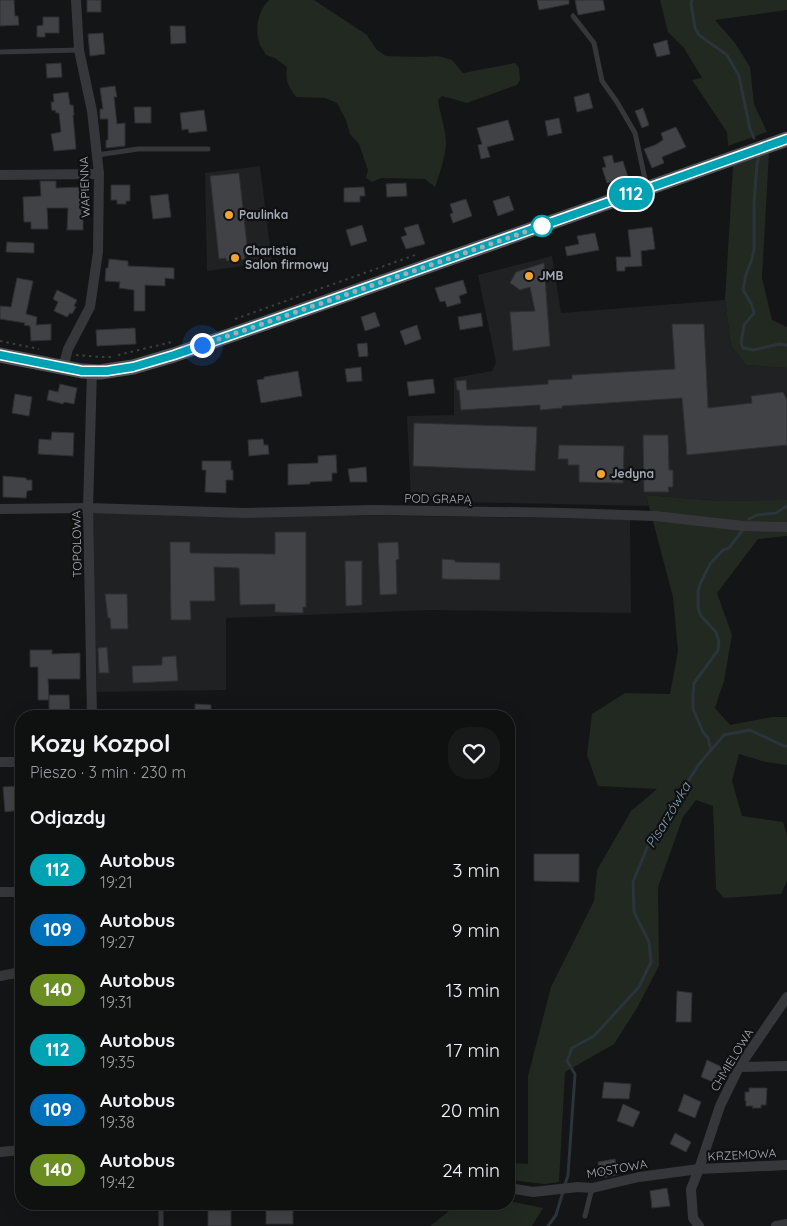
<!DOCTYPE html>
<html lang="pl">
<head>
<meta charset="utf-8">
<style>
  body { margin:0; font-family:Quicksand,sans-serif; background:#181919; color:#f1f3f6; height:100vh; display:flex; flex-direction:column; font-size:19px; white-space:nowrap }
  * { box-sizing:border-box; margin:0 }
  p { font-size:16px; color:#9b9d9f }
  .icon { flex:none; width:28px; height:28px; fill:none; stroke:currentColor; stroke-width:2; stroke-linecap:round; stroke-linejoin:round }
  .map { position:relative; flex:1; overflow:hidden }
  .sheet { position:absolute; left:15px; top:710px; width:500px; height:500px; display:flex; flex-direction:column; background:#0f1010; border-radius:20px; box-shadow:0 5px 20px #0002,0 0 0 1px #2f3030 }
  .sheet>* { flex:none }
  .badge { padding:0 10px; border-radius:16px; font-size:18px; line-height:32px }
  .you { position:absolute; width:25px; height:25px; margin:-12px; border:4px solid #fff; border-radius:50%; background:#1a73e8; box-shadow:0 0 0 8px #1a73e833 }
  .map>.badge { position:absolute; translate:-50% -50%; box-shadow:0 0 0 2px #fff }
  h2 { padding:0 15px; font-size:19px; line-height:45px }
  .round { display:grid; place-items:center; flex:none; width:52px; height:52px; border-radius:20px; background:#181919 }
  .overview { display:flex; align-items:center; justify-content:space-between; height:85px; padding:0 15px }
  h1 { font-size:24px; font-weight:700; line-height:38px }
  ul { padding:0; list-style:none }
  li { display:flex; align-items:center; gap:15px; height:60px; padding:0 15px }
  li div { flex:1 }
  li b { display:block; font-size:19px }
  li em { font-style:normal }
  li .badge { min-width:55px; font-weight:700; text-align:center }
  .map>svg:first-child { display:block }
  .built { fill:#202123 }
  .green { fill:#212921 }
  .lines { fill:none; stroke-linecap:round; stroke-linejoin:round }
  .stream { stroke:#2b343a; stroke-width:3 }
  .building { fill:#404246; stroke:#2e2f32 }
  .path { stroke:#3c3e42; stroke-width:2; stroke-dasharray:2.5 4; stroke-linecap:butt }
  .lane { stroke:#36373b; stroke-width:5 }
  .street { stroke:#36373b; stroke-width:10 }
  .primary { stroke:#52545a; stroke-width:15 }
  .line-casing { stroke:#fff; stroke-width:11 }
  .line { stroke:#00a3b4; stroke-width:8 }
  .walk { stroke:#a6acb6; stroke-width:5; stroke-dasharray:0 9 }
  .poi-dot { fill:#efa434; stroke:#0f1011; stroke-width:2 }
  .stop-dot { fill:#fff; stroke:#00a3b4; stroke-width:2.5 }
  .labels { text-anchor:middle; stroke-width:4.5; stroke-linejoin:round; paint-order:stroke }
  .street-label { font-size:12px; fill:#a6acb6; stroke:#0f1011 }
  .poi-label { font-size:12px; font-weight:bold; fill:#a6acb6; stroke:#0f1011; text-anchor:start }
  .water-label { font-size:14px; font-style:italic; fill:#7e9cb1; stroke:#0f1011 }
</style>
</head>
<body>
<div class="map">
<svg width="787" height="1226" viewBox="0 0 787 1226">
  <rect width="100%" height="100%" fill="#141516"/>
  <g class="built">
    <path d="M260,166L272,262L207,271L205,173Z"/>
    <path d="M552,256L561,313L725,300L731,346L746,365L787,368V500L720,501L646,495L649,506L411,501L407,416L454,415V378L492,371L496,362L478,275Z"/>
    <path d="M91,512L630,519L631,613L431,610L226,618V690L97,692Z"/>
  </g>
  <g class="green">
    <path d="M269,0H314L367,35L376,49L386,56L421,57L438,56L452,60L463,73L515,63L519,68L520,80L517,85L467,103L442,96L438,100C440,114 446,129 446,144C445,158 440,173 435,187L425,179L381,178L372,182L366,178L368,170L359,144L350,134L346,120L337,103L325,98L296,97C288,86 285,80 287,67L275,58L266,55C264,52 262,48 260,45C254,30 258,11 269,0Z"/>
    <path d="M660,0H787V10L715,20L735,43L750,67L754,104L767,132L728,146L727,132L692,80L702,78L684,48L668,32Z"/>
    <path d="M769,153L762,278L772,320L787,327V368L746,365L731,346L725,300L733,166Z"/>
    <path d="M646,495L720,501L787,500V536L758,539L717,593L732,635L724,681L715,708L730,725L772,717H787V765L766,762L739,754L732,781L742,816L783,822L787,835V881L781,894L724,898L716,889L713,806L696,800L683,817L658,887L659,966L637,1008L614,1044L565,1072L559,1182L545,1184L509,1180V1163L528,1164V1076L551,987L594,901L597,870L631,811L657,789L598,786L587,755L592,714L625,693L670,694L678,651L673,597Z"/>
    <path d="M509,1201L543,1208L532,1226H430L458,1204H509Z"/>
  </g>
  <g class="lines">
    <g class="stream">
      <path d="M692,0L691,4L695,28L699,35L727,55L739,76L750,129L754,138"/>
      <path d="M759,156L757,164L754,203V249L752,259L746,274L743,290L752,305L754,313L744,325L741,343L743,348L753,350L779,344L787,345"/>
      <path d="M749,519L757,515L776,513L787,506"/>
      <path d="M711,750L708,738L703,732L693,709V696L694,683L711,660L718,650L719,642L716,632L701,616L698,608V591L701,582L710,564L723,550L729,548L742,531"/>
      <path d="M548,1226L556,1215L568,1175L575,1074L567,1061L572,1048L594,1036L639,987L651,962L649,942L634,912L633,882L649,843L699,764L724,735L750,730L784,746H787"/>
    </g>
  </g>
  <g class="building">
    <path d="M0,0H14L15,16H18L19,25L0,26Z"/>
    <rect x="87" y="0" width="14" height="12"/>
    <path d="M537,0H569V4L539,10Z"/>
    <path d="M575,0H603L605,10L578,15Z"/>
    <path d="M43,17H59V33H45V37H37V26L43,25Z"/>
    <path d="M170,26H185L186,43L171,44Z"/>
    <path d="M103,33L105,54L90,56L88,34Z"/>
    <path d="M667,40L670,54L657,57L653,44Z"/>
    <path d="M61,63L62,77L47,78L46,64Z"/>
    <path d="M115,86L117,97H114L117,124L125,123V146L106,148V140H108V119H100V109H103L100,88Z"/>
    <path d="M68,92L70,105H73L74,115H73L76,149L54,151L51,134L61,132L59,113H56L55,110L52,111L51,102H54L53,94Z"/>
    <path d="M589,93L593,108L577,112L574,97Z"/>
    <path d="M134,107H151V123H135Z"/>
    <path d="M643,108L649,125L642,128L635,111Z"/>
    <path d="M204,110L207,131L189,133L188,129L182,130L180,113Z"/>
    <path d="M559,118L562,133L548,136L545,121Z"/>
    <path d="M508,120L514,140L487,147L490,157L481,159L478,145L482,144L477,128Z"/>
    <path d="M676,127L686,147L662,157L664,163L652,168L644,149L655,145L663,140L661,133Z"/>
    <path d="M612,155L614,163L623,161L628,177L607,183L602,168L606,167L603,157Z"/>
    <path d="M239,173L248,254H244L245,259L226,261V258L219,259L210,176Z"/>
    <path d="M40,181H56V188L82,187V217H83V230H67L68,208H47L48,229H31V222H24L23,197L41,196Z"/>
    <path d="M406,183L407,196L387,197L386,184Z"/>
    <path d="M111,185H130V201H126V204H117V200H111Z"/>
    <path d="M364,187L365,196H360V202H344V188Z"/>
    <path d="M168,194L171,217L153,219L150,196Z"/>
    <path d="M509,196L514,210L498,216L493,201Z"/>
    <path d="M466,199L472,216L453,223L450,214L453,213L450,204Z"/>
    <path d="M418,224L425,244L406,249L401,237L407,235L404,228Z"/>
    <path d="M362,225L367,241L351,246L346,230Z"/>
    <path d="M652,227L655,249L641,251L642,266L625,267V271H617L616,257H631L628,230Z"/>
    <path d="M595,233L599,250L567,256L565,247L579,244L577,236Z"/>
    <path d="M7,242L34,243V253L6,252Z"/>
    <path d="M109,259L128,261V266L174,268V279L165,278V286L145,285V311H134V290L119,288L120,282L105,281L106,268H108Z"/>
    <path d="M544,263L550,346L513,351L510,312L535,311L530,287L520,290L510,283L516,272Z"/>
    <path d="M17,278L33,281L26,314L37,317L36,325L51,324V340L31,341L30,326L24,325L25,323L0,319V306L11,307Z"/>
    <path d="M463,280L467,293L459,296L461,303L447,307L445,301L440,302L435,288Z"/>
    <path d="M57,290L77,300L74,306L76,307L72,314L70,313L67,317L54,311L58,302L53,299Z"/>
    <path d="M375,312L380,326L365,331L361,317Z"/>
    <path d="M481,313L483,326L460,330L458,317Z"/>
    <path d="M672,324H704L708,408L752,403L751,396L783,392L787,400V445L687,455L682,398L562,406V408L540,410V405L461,410L459,390H457L456,381L466,380L467,390L548,384V380L572,379V375L675,369Z"/>
    <path d="M417,325L421,339L405,345L400,331Z"/>
    <path d="M135,328L136,344L97,346L96,330Z"/>
    <path d="M367,343L368,356L359,357L357,344Z"/>
    <path d="M361,367L362,381L347,382L345,369Z"/>
    <path d="M298,371L302,396L261,403L257,380L264,379V377Z"/>
    <path d="M433,379L435,393L409,396L407,382Z"/>
    <path d="M60,384L77,388L74,404L64,402L63,404L47,400L49,390L58,392Z"/>
    <path d="M15,394L32,397L29,416L12,413Z"/>
    <path d="M414,423L537,427L535,471L413,466Z"/>
    <path d="M52,432L74,433L73,456L38,454L39,439L51,440Z"/>
    <path d="M643,435H668L669,470H673V487H668L669,492H644Z"/>
    <path d="M263,439L264,445H268L269,454L249,456L248,440Z"/>
    <path d="M559,445L624,446L623,483L579,482V465H568V459H558Z"/>
    <path d="M336,455L337,473H332V481L310,482V484L288,485V464L318,463V456Z"/>
    <path d="M202,461H231V470H233V480H226V493L205,492L206,470H202Z"/>
    <path d="M366,467L367,482H350L348,469Z"/>
    <path d="M3,476L26,478L27,480H32V490L27,491L26,498L3,497Z"/>
    <path d="M275,532H306V607H303V613L275,612V604L240,605L239,568L214,567L215,601H190L191,620H171L170,542H190V553L275,554Z"/>
    <path d="M398,542L399,559L396,560L397,594L380,595L378,543Z"/>
    <path d="M442,559L455,560V562L500,563V580L442,579Z"/>
    <path d="M345,561H362V605L346,606Z"/>
    <path d="M105,594H127L128,629H111L110,618H108Z"/>
    <path d="M107,647L109,673H99L98,648Z"/>
    <path d="M30,650H52V654L80,653V679H48L49,700H38V667H30Z"/>
    <path d="M176,656L178,681L133,683L132,666L162,665V657Z"/>
    <path d="M49,695H69L70,716H52V711H49Z"/>
    <path d="M195,704L211,705V716H195Z"/>
    <path d="M20,786L21,810L5,812L3,787Z"/>
    <path d="M534,854H579V882L534,881Z"/>
    <path d="M677,991L692,993L691,1022H676Z"/>
    <path d="M707,1060L724,1068L718,1084L701,1077Z"/>
    <path d="M604,1082L631,1084L629,1099L602,1098Z"/>
    <path d="M749,1088H767L766,1105H761V1108H752L753,1106H746V1101H745V1092H749Z"/>
    <path d="M684,1094L701,1102L695,1118L678,1111Z"/>
    <path d="M623,1104L640,1112L633,1127L617,1121Z"/>
    <path d="M675,1133L691,1142L686,1152L670,1144Z"/>
    <path d="M615,1159L618,1175L600,1178L598,1162Z"/>
    <path d="M667,1188L670,1206L652,1208L650,1191Z"/>
    <path d="M266,1204H280V1206L293,1207V1224H266Z"/>
    <rect x="208" y="1209" width="23" height="17"/>
  </g>
  <g class="lines">
    <g class="path">
      <path d="M235,319L415,255H419"/>
      <path d="M0,341L39,349"/>
      <path d="M76,355L101,357H111"/>
      <path d="M118,355L172,342"/>
    </g>
    <g class="lane">
      <path d="M573,16L594,43L602,81L617,102L635,133L647,188"/>
      <path d="M0,52L79,50"/>
      <path d="M97,155L138,149H208"/>
      <path d="M161,1204V1226"/>
      <path d="M585,1216L592,1188"/>
    </g>
    <g class="street">
      <path d="M0,175L99,174"/>
      <path d="M63,368L68,349L90,307L98,252L99,174L92,111L79,50L76,0"/>
      <path d="M0,509L88,508L245,513L374,510L565,513L655,516L743,526L787,527"/>
      <path d="M92,716L88,508L92,371"/>
      <path d="M0,762H21"/>
      <path d="M0,892H21"/>
      <path d="M0,976L21,972"/>
      <path d="M739,1067L787,1066"/>
      <path d="M0,1152L21,1150"/>
      <path d="M509,1188L533,1192L578,1187L592,1188L639,1177L699,1169L787,1165"/>
      <path d="M699,1226L693,1218L691,1189L699,1169L720,1106L739,1067L787,997"/>
      <path d="M776,1226L787,1224"/>
    </g>
    <path class="primary" d="M0,355L82,371L100,372L133,367L174,355L326,302L787,139"/>
  </g>
  <g class="lines">
    <defs>
      <path id="line" d="M0,355L82,371H107L133,367L174,355L326,302L787,139"/>
    </defs>
    <use href="#line" class="line-casing"/>
    <use href="#line" class="line"/>
    <path class="walk" d="M202,345L542,226"/>
  </g>
  <g class="poi-dot">
    <circle cx="229" cy="215" r="5"/>
    <circle cx="235" cy="258" r="5"/>
    <circle cx="529" cy="276" r="5"/>
    <circle cx="601" cy="474" r="5"/>
  </g>
  <circle class="stop-dot" cx="542" cy="226" r="10"/>
  <g class="labels">
    <g class="street-label">
      <text transform="translate(85 187) rotate(-92)" y="4">WAPIENNA</text>
      <text transform="translate(438 499) rotate(1)" y="4">POD GRAPĄ</text>
      <text transform="translate(77 544) rotate(-91)" y="4">TOPOLOWA</text>
      <text transform="translate(732 1060) rotate(-59)" y="4">CHMIELOWA</text>
      <text transform="translate(742 1155) rotate(-3)" y="4">KRZEMOWA</text>
      <text transform="translate(617 1169) rotate(-10)" y="4">MOSTOWA</text>
    </g>
    <g class="poi-label">
      <text x="239" y="219">Paulinka</text>
      <text x="245" y="255">Charistia<tspan x="245" dy="14">Salon firmowy</tspan></text>
      <text x="539" y="280">JMB</text>
      <text x="611" y="478">Jedyna</text>
    </g>
    <g class="water-label">
      <text transform="translate(668 815) rotate(-59)" y="5">Pisarzówka</text>
    </g>
  </g>
</svg>
<div class="you" style="left:202px;top:345px"></div>
<b class="badge" style="left:631px;top:194px;background:#00a3b4;color:#fff">112</b>
<section class="sheet">
<div class="overview"><div><h1>Kozy Kozpol</h1><p>Pieszo · 3 min · 230 m</p></div><a class="round"><svg class="icon" aria-label="heart" viewBox="0 0 24 24"><path d="M12 20l-8-8c-3-5 5-10 8-4 3-6 11-1 8 4z"/></svg></a></div>
<h2>Odjazdy</h2>
<ul>
<li><span class="badge" style="background:#00a3b4;color:#fff">112</span><div><b>Autobus</b><p>19:21</p></div><em>3 min</em></li>
<li><span class="badge" style="background:#0072bc;color:#fff">109</span><div><b>Autobus</b><p>19:27</p></div><em>9 min</em></li>
<li><span class="badge" style="background:#6b8e23;color:#fff">140</span><div><b>Autobus</b><p>19:31</p></div><em>13 min</em></li>
<li><span class="badge" style="background:#00a3b4;color:#fff">112</span><div><b>Autobus</b><p>19:35</p></div><em>17 min</em></li>
<li><span class="badge" style="background:#0072bc;color:#fff">109</span><div><b>Autobus</b><p>19:38</p></div><em>20 min</em></li>
<li><span class="badge" style="background:#6b8e23;color:#fff">140</span><div><b>Autobus</b><p>19:42</p></div><em>24 min</em></li>
</ul>
</section>
</div>
</body>
</html>
